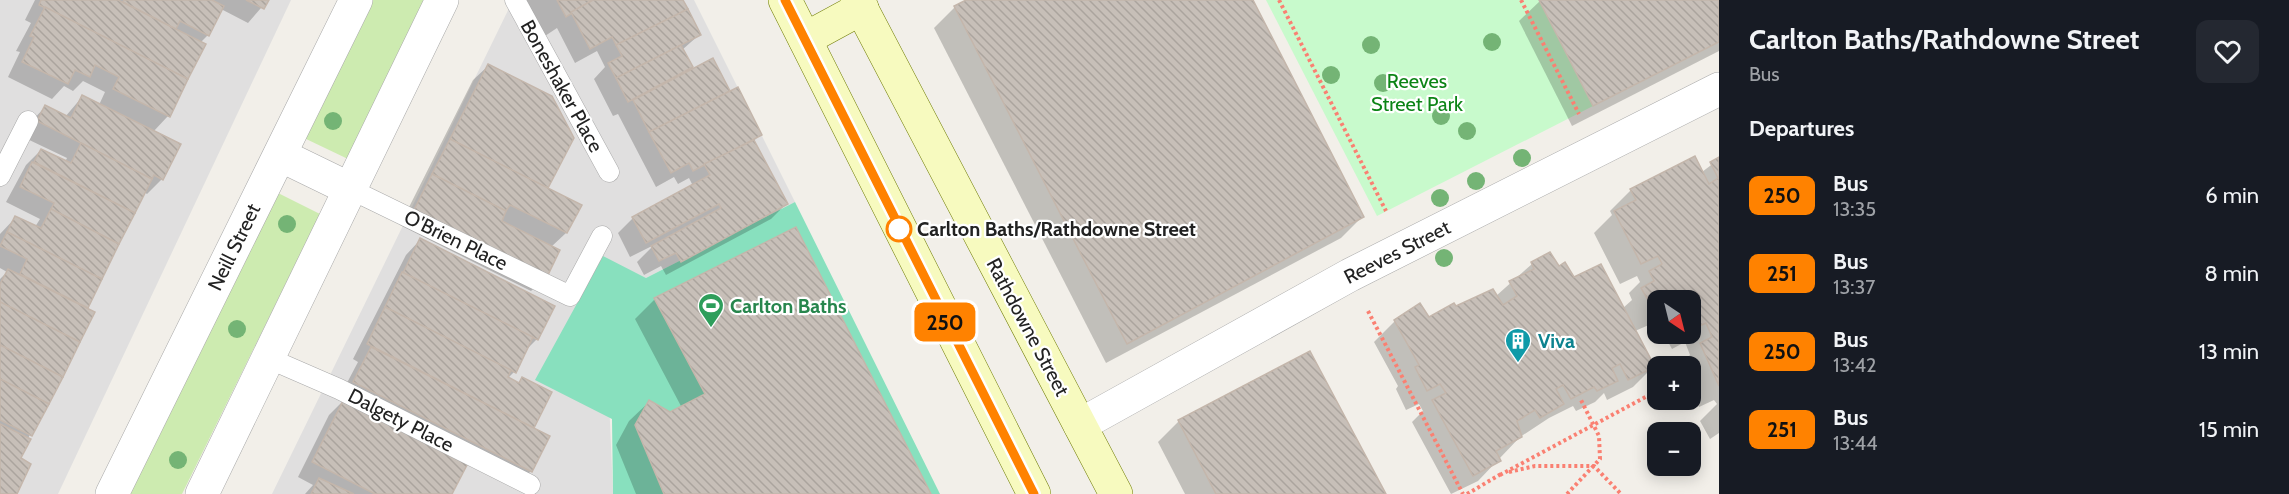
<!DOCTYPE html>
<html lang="en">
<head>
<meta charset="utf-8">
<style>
  body { margin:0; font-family:Cabin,sans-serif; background:#242831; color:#f1f3f6; height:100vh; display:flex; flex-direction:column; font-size:22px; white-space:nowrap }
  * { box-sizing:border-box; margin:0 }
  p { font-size:20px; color:#9ea1a6 }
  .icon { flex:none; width:33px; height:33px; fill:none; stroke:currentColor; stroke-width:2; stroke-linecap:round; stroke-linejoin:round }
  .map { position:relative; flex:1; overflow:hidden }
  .sheet { display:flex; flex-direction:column; background:#171b24; width:570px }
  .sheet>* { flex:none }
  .badge { padding:0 12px; border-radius:9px; font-size:21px; line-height:39px }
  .needle { width:39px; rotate:145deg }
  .controls { position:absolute; left:1647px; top:290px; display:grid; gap:12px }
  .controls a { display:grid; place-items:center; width:54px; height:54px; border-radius:12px; background:#171b24; box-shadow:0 3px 15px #0003; font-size:30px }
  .map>.badge { position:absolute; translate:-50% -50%; box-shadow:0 0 0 3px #fff }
  h2 { padding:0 30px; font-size:22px; line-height:54px }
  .round { display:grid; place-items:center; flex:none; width:63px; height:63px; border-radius:12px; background:#242831 }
  .overview { display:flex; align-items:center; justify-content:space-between; height:102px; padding:0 30px }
  h1 { font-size:28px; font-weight:700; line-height:45px }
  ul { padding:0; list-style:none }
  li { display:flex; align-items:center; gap:18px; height:78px; padding:0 30px }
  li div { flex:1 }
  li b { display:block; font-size:22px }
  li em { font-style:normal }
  li .badge { min-width:66px; font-weight:700; text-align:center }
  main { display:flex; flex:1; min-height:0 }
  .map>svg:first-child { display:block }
  .residential { fill:#e0dfdf }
  .grass { fill:#cdebb0 }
  .park { fill:#c8facc }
  .pitch { fill:#88e0be }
  .shadow { fill:#0003 }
  .building { fill:url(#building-back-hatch); stroke:#c4b6ab; stroke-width:1.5 }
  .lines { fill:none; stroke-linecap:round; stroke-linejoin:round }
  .service-casing { stroke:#a9a9a9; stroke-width:21 }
  .minor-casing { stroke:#a9a9a9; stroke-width:34 }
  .secondary-casing { stroke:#707d05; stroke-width:34 }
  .path { stroke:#fa8072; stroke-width:4; stroke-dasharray:3 3; stroke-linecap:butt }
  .service { stroke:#fff; stroke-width:20 }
  .minor { stroke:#fff; stroke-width:33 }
  .secondary { stroke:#f7fabf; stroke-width:33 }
  .tree { fill:#74b475 }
  .line-casing { stroke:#fff; stroke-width:14 }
  .line { stroke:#ff8200; stroke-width:9 }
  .stop-dot { fill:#fff; stroke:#ff8200; stroke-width:3 }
  .labels { text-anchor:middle; stroke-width:4.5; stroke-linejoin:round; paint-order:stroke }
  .park-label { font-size:20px; fill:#0c8416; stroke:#fff }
  .street-label { font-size:20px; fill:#222; stroke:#fff }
  .stop-label { font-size:20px; font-weight:bold; fill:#222; stroke:#fff; text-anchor:start }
  .leisure-label { font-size:20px; font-weight:bold; fill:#27864d; stroke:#fff; text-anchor:start }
  .culture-label { font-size:20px; font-weight:bold; fill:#0d838f; stroke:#fff; text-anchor:start }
</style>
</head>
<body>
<main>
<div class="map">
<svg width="1719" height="494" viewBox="0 0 1719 494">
  <defs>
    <pattern id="building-back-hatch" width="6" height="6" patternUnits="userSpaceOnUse" patternTransform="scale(1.5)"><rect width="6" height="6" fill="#c7bfb8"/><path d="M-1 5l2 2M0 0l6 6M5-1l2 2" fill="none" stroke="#aba49e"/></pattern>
  </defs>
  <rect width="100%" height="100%" fill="#f2efe9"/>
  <g class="residential">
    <path d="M0,0H291L58,494H0Z"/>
    <path d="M513,0H694L795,202L646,278L603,257L613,494H272Z"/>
  </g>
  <g class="grass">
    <path d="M370,0H424L348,159L304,138Z"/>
    <path d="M276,192L320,214L182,494H127Z"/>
  </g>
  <path class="park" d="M1266,0H1539L1593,106L1377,216Z"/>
  <path class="pitch" d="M795,202L940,494H613L612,419L535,380L603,256L646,278Z"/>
  <g class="shadow">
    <path d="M35,0H268L248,23L221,9L208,35L200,43L204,45L168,116L153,132L162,179L147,194L144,192L86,308L19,459L15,494H0V279L7,272L0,268V234L16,217L35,227L40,219L6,202L26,165L41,150L65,162L67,158L23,137L31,122L45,107L65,117L82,97L99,105L105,92L83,81L73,91L64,86L52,99L8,77L20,52L16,51L31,23L25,20Z"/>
    <path d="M526,0H681L699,35L682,50L693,70L713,60L729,93L760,134L753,142L786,204L771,219L666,275L661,266L644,275L637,262L654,245L630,257L618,233L633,218L693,186L689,178L678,184L674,177L656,187L618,114L613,116L594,79L605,67L597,51L575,63L557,28L545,36Z"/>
    <path d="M969,0H1251L1362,217L1341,238L1106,363L934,28L955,7Z"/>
    <path d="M1719,0V51L1572,126L1519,21L1541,0Z"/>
    <path d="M488,66L546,189L580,206L566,233L551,247L546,276L531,291L400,225L473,80Z"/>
    <path d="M1719,159V433L1710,439L1700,421L1717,404L1714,400L1699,407L1690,389V366L1680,365L1690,355L1685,342L1672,349L1663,333H1690V300H1658V321L1635,331L1653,367L1633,387L1607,400L1604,393L1595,402L1576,411L1573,406L1549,418L1520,437L1478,481L1451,494L1412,422L1423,411L1419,404L1406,410L1396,389L1398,386L1374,342L1395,321L1429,319L1496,296L1532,264L1550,254L1558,268L1573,279L1623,308L1632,300L1629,293L1640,282L1637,276L1620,284L1594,233L1612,215L1610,211L1631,190L1702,172Z"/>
    <path d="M420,240L537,339L525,351L514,372L507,379L517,384L523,378L550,392L532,429L531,471L516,486L467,462L451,494H305L313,485L298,477L329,415L344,400L339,398L358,362L353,359L406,255Z"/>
    <path d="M655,299L929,494H636L616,445L629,421L649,402L670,414L682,408L635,319Z"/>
    <path d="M1310,353L1384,494H1185L1158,442L1179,421Z"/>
  </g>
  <g class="building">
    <path d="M41,0H118L206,44L188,79L39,5Z"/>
    <path d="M124,0H212L224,6L209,36L180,21L176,29L123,2Z"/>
    <path d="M246,0H269L264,9Z"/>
    <path d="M557,0H593L566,17Z"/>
    <path d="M593,0H683L688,9L616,45L612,37L590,49L571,12Z"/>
    <path d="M966,0H1253L1364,217L1127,344L954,6Z"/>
    <path d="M1539,0H1719V42L1593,106Z"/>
    <path d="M45,7L188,79L170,117L113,89L119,77L95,65L90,77L75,70L68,84L22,62L34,37L30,36Z"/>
    <path d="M688,9L701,35L616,78L608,63L622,56L616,45Z"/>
    <path d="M681,45L693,67L628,102L616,78Z"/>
    <path d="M713,58L730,91L649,132L633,100Z"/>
    <path d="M488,64L552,96L574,138L548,188L450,139Z"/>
    <path d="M738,87L762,135L693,171L689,163L671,173L649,132Z"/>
    <path d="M82,95L181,144L163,180L154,175L152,179L37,121L45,105L71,118Z"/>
    <path d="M450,139L582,205L567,233L510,205L506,211L432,174Z"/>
    <path d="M754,140L788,204L681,262L676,253L659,261L651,246L721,208L719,204L646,243L632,217L710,175L704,164Z"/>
    <path d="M81,143L152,179L135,213L34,162L41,149L71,163Z"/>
    <path d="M1695,156L1709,184L1718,178L1710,162L1719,157V386L1700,343L1712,337L1706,323L1693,329L1690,300H1658V311L1655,312L1641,288L1654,281L1649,271L1662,264L1658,256L1641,264L1614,211L1636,200L1630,189Z"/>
    <path d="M32,162L135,213L119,244L51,209L54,203L20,187Z"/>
    <path d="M432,174L506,211L502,221L560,250L547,277L414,210Z"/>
    <path d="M51,209L119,244L102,279L7,232L15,216L41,228Z"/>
    <path d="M796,227L931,494H664L635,425L649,400L670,412L705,394L654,298Z"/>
    <path d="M7,232L102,279L88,308L20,274L27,259L0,246Z"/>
    <path d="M420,238L555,306L538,340L403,273Z"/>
    <path d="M1550,252L1559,266L1565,262L1574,277L1601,264L1655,367L1628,380L1620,364L1612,368L1618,381L1597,391L1594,387L1571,399L1563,385L1556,389L1564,404L1540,418L1535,410L1517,421L1522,437L1496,451L1501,461L1473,476L1432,400L1446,393L1440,384L1427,391L1415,367L1419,365L1394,320L1420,303L1429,317L1454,303L1456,306L1493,289L1503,305L1517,296L1509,281L1534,269L1531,262Z"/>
    <path d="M8,269L95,312L80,342L0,302V284Z"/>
    <path d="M402,272L533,337L516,373L385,307Z"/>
    <path d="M0,302L80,342L63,377L0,345Z"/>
    <path d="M385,307L511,370L508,377L519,383L522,377L552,392L534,428L367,344Z"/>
    <path d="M0,345L63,377L49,404L0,379Z"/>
    <path d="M371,347L550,436L532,472L353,382Z"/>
    <path d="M1310,351L1386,494H1216L1178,420Z"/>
    <path d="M0,379L49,404L32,436L0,420Z"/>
    <path d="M344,399L469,461L452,494H375L312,462Z"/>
    <path d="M0,424L31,439L21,458L31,464L17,494H0Z"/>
    <path d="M319,478L354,494H311Z"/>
  </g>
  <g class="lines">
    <defs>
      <g id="service">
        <path d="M515,0L609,172"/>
        <path d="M0,176L28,121"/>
        <path d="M352,190L570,296L602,236"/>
        <path d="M270,359L339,389L530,485"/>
      </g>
      <g id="minor">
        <path d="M280,155L352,190"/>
        <path d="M1080,425L1350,275L1719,89"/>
        <path d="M112,494L356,0"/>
        <path d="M202,494L442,0"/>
      </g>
      <g id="secondary">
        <path d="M785,0L1034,494"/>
        <path d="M857,0L1116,494"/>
        <path d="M805,39L862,8"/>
      </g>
    </defs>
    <use href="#service" class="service-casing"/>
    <use href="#minor" class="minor-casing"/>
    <use href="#secondary" class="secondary-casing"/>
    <g class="path">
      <path d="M1279,0L1386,211"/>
      <path d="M1521,0L1579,114"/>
      <path d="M1368,311L1463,494"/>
      <path d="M1509,472L1535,466H1594L1621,494"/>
      <path d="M1500,475L1655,392"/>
      <path d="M1467,494L1501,474"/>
      <path d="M1567,494L1600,459L1599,436L1581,400"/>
    </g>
    <use href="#service" class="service"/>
    <use href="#minor" class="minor"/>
    <use href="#secondary" class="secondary"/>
  </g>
  <g class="tree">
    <circle cx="1492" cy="42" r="9"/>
    <circle cx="1371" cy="45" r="9"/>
    <circle cx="1331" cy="75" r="9"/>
    <circle cx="1383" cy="83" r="9"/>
    <circle cx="1441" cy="116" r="9"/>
    <circle cx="333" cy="121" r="9"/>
    <circle cx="1467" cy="131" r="9"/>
    <circle cx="1522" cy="158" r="9"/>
    <circle cx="1476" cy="181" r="9"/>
    <circle cx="1440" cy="198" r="9"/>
    <circle cx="287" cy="224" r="9"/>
    <circle cx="1444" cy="258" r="9"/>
    <circle cx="237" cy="329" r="9"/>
    <circle cx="178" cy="460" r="9"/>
  </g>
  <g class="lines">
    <defs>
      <path id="line" d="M785,0L1034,494"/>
    </defs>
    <use href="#line" class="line-casing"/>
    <use href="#line" class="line"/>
  </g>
  <defs>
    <symbol id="stadium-pin" viewBox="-11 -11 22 30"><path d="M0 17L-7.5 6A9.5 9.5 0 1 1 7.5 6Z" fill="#2e9e5b" stroke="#fff"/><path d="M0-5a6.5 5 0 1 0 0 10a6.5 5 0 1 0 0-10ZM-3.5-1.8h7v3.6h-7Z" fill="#fff"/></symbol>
    <symbol id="building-pin" viewBox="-11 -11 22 30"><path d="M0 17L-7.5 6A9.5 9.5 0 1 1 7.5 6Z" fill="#0f9aa8" stroke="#fff"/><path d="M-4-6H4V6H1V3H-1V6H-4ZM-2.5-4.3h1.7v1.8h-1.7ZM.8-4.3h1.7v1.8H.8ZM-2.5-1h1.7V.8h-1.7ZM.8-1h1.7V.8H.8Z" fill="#fff"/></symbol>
  </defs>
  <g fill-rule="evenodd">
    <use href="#stadium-pin" x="696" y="291" width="30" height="40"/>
    <use href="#building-pin" x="1503" y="326" width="30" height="40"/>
  </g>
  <circle class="stop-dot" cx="899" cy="229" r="12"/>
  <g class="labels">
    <g class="park-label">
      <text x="1417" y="88">Reeves<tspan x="1417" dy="23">Street Park</tspan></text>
    </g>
    <g class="street-label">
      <text transform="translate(562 86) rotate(61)" y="7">Boneshaker Place</text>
      <text transform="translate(456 240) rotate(26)" y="7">O'Brien Place</text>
      <text transform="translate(234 247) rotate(-64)" y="7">Neill Street</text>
      <text transform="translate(1397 252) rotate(-27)" y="7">Reeves Street</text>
      <text transform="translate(1028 327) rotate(62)" y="7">Rathdowne Street</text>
      <text transform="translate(401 420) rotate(27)" y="7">Dalgety Place</text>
    </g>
    <g class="stop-label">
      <text x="917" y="236">Carlton Baths/Rathdowne Street</text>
    </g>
    <g class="leisure-label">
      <text x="730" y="313">Carlton Baths</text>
    </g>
    <g class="culture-label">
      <text x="1538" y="348">Viva</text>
    </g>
  </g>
</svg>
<div class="controls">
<a><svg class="needle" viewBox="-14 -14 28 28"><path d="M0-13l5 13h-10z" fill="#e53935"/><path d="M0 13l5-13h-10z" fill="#9ea1a6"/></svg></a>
<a>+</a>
<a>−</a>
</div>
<b class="badge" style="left:945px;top:322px;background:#ff8200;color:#111">250</b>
</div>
<section class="sheet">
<div class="overview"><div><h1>Carlton Baths/Rathdowne Street</h1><p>Bus</p></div><a class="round"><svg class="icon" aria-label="heart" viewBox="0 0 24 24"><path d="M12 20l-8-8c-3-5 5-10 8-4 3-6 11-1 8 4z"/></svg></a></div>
<h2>Departures</h2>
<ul>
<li><span class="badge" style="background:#ff8200;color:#111">250</span><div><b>Bus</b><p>13:35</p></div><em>6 min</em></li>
<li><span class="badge" style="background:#ff8200;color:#111">251</span><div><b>Bus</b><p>13:37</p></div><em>8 min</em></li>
<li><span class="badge" style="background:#ff8200;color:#111">250</span><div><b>Bus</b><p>13:42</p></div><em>13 min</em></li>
<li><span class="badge" style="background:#ff8200;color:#111">251</span><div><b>Bus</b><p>13:44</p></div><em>15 min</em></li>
</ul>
</section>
</main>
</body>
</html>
